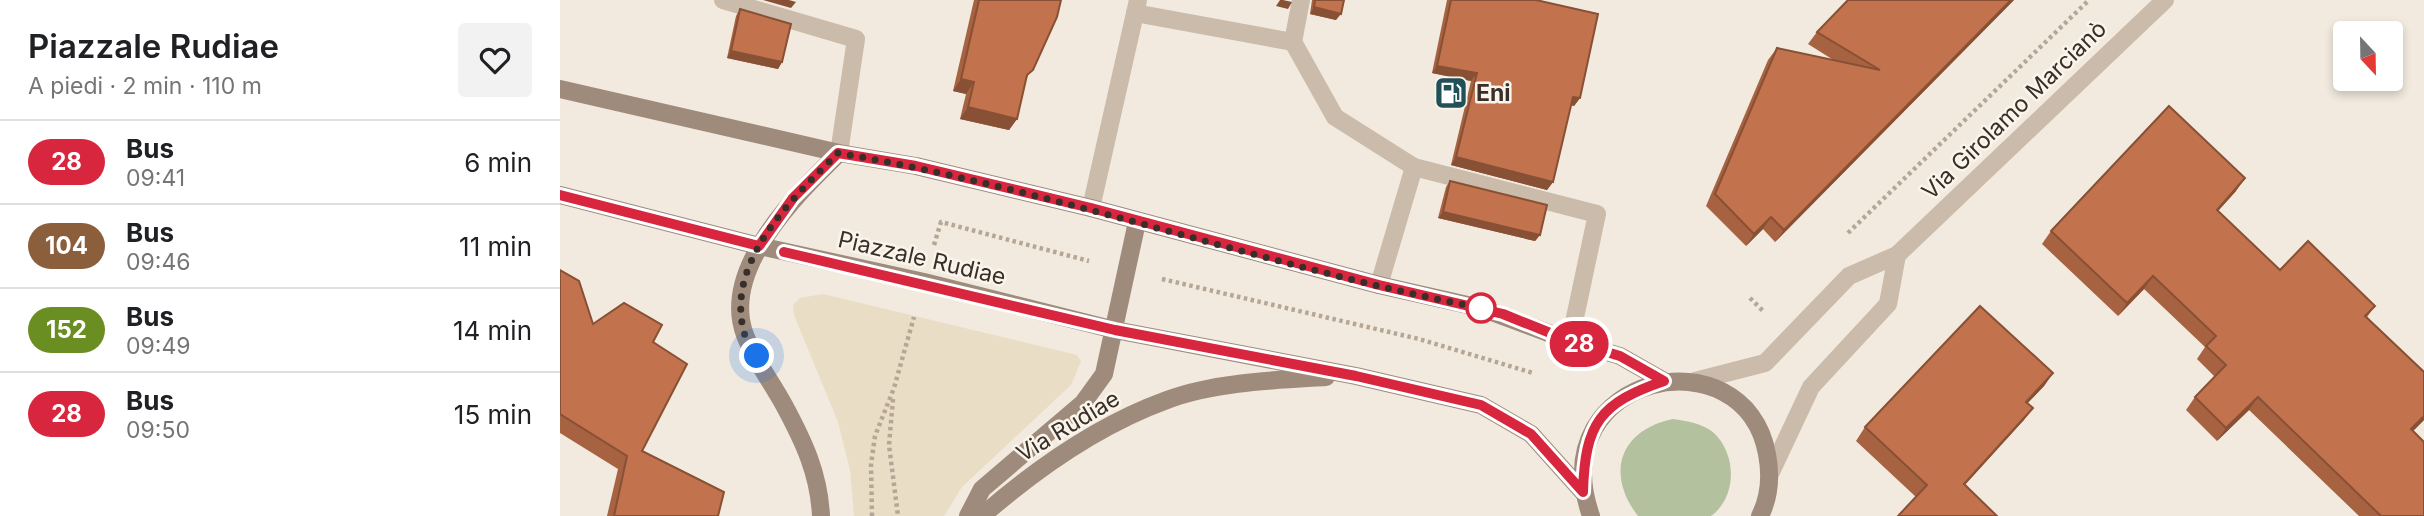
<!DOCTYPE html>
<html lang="it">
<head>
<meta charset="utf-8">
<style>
  body { margin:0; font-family:Inter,sans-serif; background:#f2f2f2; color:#202124; height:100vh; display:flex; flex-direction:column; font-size:26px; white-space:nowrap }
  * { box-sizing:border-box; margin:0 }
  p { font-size:23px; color:#757577 }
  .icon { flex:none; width:38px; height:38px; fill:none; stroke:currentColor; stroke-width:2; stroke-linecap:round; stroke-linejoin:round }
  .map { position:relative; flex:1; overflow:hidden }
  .panel { display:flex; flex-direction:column; background:#fff; width:560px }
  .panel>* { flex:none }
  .badge { padding:0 14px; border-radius:23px; font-size:24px; line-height:46px }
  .needle { width:46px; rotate:158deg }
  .fabs { position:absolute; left:1773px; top:21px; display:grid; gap:14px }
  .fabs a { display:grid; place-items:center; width:70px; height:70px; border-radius:7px; background:#fff; box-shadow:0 4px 10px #0003; font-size:35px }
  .you { position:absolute; width:35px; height:35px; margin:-18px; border:5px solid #fff; border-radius:50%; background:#1a73e8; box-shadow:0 0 0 10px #1a73e833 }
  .map>.badge { position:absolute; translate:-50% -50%; box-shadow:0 0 0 4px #fff }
  .round { display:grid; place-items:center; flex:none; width:74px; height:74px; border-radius:7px; background:#f2f2f2 }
  .overview { display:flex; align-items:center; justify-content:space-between; height:119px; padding:0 28px }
  h1 { font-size:33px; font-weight:600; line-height:52px }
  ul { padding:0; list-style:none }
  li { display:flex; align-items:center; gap:21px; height:84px; padding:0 28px; border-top:2px solid #e0e0e0 }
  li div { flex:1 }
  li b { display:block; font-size:26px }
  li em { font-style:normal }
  li .badge { min-width:77px; font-weight:700; text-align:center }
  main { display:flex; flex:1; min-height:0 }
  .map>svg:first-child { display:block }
  .green { fill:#b3c19f }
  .plaza { fill:#e9ddc6 }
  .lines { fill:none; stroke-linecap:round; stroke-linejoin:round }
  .path { stroke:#b6a695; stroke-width:4.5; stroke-dasharray:3.5 3.5; stroke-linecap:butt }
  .service { stroke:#cabbaa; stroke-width:18 }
  .minor { stroke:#cabbaa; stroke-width:18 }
  .secondary { stroke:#9e8b7c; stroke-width:18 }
  .wall { fill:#a76241 }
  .shaded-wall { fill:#885035 }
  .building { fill:#c2724c; stroke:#885035; stroke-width:2 }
  .line-casing { stroke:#fff; stroke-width:16 }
  .line { stroke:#d7263d; stroke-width:10 }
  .walk { stroke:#382f2a; stroke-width:7; stroke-dasharray:0 12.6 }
  .stop-dot { fill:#fff; stroke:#d7263d; stroke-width:3.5 }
  .labels { text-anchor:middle; stroke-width:5; stroke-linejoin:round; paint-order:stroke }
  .poi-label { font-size:23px; font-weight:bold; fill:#382f2a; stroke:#faf4eb; text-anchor:start }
  .street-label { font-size:23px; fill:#382f2a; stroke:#faf4eb }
</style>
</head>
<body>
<main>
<section class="panel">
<div class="overview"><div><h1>Piazzale Rudiae</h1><p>A piedi · 2 min · 110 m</p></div><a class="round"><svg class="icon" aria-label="heart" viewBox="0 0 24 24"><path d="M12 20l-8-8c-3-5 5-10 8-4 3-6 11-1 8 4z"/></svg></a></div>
<ul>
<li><span class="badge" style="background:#d7263d;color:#fff">28</span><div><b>Bus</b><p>09:41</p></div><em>6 min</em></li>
<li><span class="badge" style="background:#8b5e3c;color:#fff">104</span><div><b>Bus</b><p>09:46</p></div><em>11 min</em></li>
<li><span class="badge" style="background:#6b8e23;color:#fff">152</span><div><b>Bus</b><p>09:49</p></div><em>14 min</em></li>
<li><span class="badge" style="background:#d7263d;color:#fff">28</span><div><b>Bus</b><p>09:50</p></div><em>15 min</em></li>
</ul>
</section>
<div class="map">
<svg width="1864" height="516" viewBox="0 0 1864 516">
  <rect width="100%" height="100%" fill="#f2eade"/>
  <path class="green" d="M1113,419C1127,421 1142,423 1154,433C1177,455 1177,497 1151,516H1078C1045,473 1060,430 1113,419Z"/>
  <path class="plaza" d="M263,294L517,355L521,361L511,385L402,487L384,516H294L290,470L278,422L234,315L233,305L240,298Z"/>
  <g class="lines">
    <g class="path">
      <path d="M1288,233L1529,0"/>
      <path d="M374,245L381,222L529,261"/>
      <path d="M602,279L859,339L973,373"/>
      <path d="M1190,298L1204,312"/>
      <path d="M333,399L329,445L338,516"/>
      <path d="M312,516L311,465L315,436L334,388L354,317"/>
    </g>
    <g class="service">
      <path d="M163,0L296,39L279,153"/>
      <path d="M575,13L733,42L741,0"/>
      <path d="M733,42L775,117L854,167"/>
      <path d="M819,285L854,167L1037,214L1010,341"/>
    </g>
    <g class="minor">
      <path d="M531,208L578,0"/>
      <path d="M1135,381L1205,363L1289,276L1337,255L1605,0"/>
      <path d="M1211,472L1251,387L1328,304L1337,255"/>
    </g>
    <g class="secondary">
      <path d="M0,89L279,153L356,166L531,208L819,285L921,308L1010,341L1060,356L1104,381"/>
      <path d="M0,195L199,246L364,282L555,330L796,376L921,405L971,434L1023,492"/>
      <path d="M261,516C259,474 244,442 224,405C212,383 194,359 185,335C160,269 237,194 279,153"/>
      <path d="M408,516L422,489L523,403L544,374L577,222"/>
      <path d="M422,516C477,468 538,425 607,400C654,382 717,380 766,377"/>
      <path d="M1031,516C981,372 1185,332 1207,454C1211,475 1210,496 1200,516"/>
    </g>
  </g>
  <g class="wall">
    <path d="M414,0H501L466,80L457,119L449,130L400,119L406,94L393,91Z"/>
    <path d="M752,0H784L776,20L750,14Z"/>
    <path d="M887,0H976L1020,98L1014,106L1011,105L993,182L987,190L891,165L911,81L872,73Z"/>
    <path d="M1454,0L1215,242L1203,229L1186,246L1146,206L1208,60L1217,48L1275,61L1248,44L1257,32Z"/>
    <path d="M180,9L222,62L218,69L167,58L176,16Z"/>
    <path d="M890,181L980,235L975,241L878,218L886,187Z"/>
    <path d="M1676,191L1658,211L1720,270L1815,306L1807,317L1864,372V420L1853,431L1864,516H1799L1689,410L1657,441L1626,410L1635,397L1655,377L1637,359L1645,347L1584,289L1558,316L1482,244L1491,231Z"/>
    <path d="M0,270L33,324L93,342L82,451L158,516H47L58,469L0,433Z"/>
    <path d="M1493,373L1484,386L1467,404L1473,408L1463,421L1356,497L1296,441L1305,427Z"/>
  </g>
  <g class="shaded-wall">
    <path d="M203,0H229L236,2L231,8Z"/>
    <path d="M720,0H723L732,2L728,9L716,6Z"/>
    <path d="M1451,0H1454L1215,242L1224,230Z"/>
    <path d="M754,7L781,14L776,20L750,14Z"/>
    <path d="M171,51L222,62L218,69L167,58Z"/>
    <path d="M877,66L917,73L911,81L872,73Z"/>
    <path d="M401,79L414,82L406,94L393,91Z"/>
    <path d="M1013,97L1020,98L1014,106L1008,104Z"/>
    <path d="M408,107L457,119L449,130L400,119Z"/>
    <path d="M896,157L993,182L987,190L891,165Z"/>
    <path d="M1685,178L1676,191L1648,222L1657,210Z"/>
    <path d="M883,212L980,235L975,241L878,218Z"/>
    <path d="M1211,217L1203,229L1186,246L1194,234Z"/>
    <path d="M1593,276L1584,289L1558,316L1567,303Z"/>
    <path d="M1493,373L1484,386L1456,415L1466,402Z"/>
    <path d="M1698,397L1689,410L1657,441L1666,428Z"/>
    <path d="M1473,408L1463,421L1394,497L1404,484Z"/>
    <path d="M1864,416V420L1842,442L1851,429Z"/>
  </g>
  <g class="building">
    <path d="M419,0H501L497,17L473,70L467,75L457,119L408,107L414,82L401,79Z"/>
    <path d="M755,0H784L781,14L754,7Z"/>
    <path d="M891,0H976L1038,14L1020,98L1013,97L993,182L896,157L917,73L877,66Z"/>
    <path d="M1288,0H1451L1224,230L1211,217L1194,234L1155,194L1217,48L1320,70L1257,32Z"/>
    <path d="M180,9L231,24L222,62L171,51Z"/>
    <path d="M1609,106L1685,178L1657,210L1720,270L1748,241L1815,306L1805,316L1864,372V416L1851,429L1864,442V516H1821L1698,397L1666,428L1635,397L1666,365L1646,346L1656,336L1593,276L1567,303L1491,231Z"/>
    <path d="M890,181L987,205L980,235L883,212Z"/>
    <path d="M0,270L19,281L33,324L64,303L102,325L93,342L127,364L82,451L164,492L158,516H54L67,456L0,414Z"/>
    <path d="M1420,306L1493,373L1466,402L1473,408L1404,484L1437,516H1338L1367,485L1305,427Z"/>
  </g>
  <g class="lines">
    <defs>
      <path id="line" d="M0,195L199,246L233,198L278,153L356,166L531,208L819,285L943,314L1010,341L1060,356L1104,381C1040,403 1025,423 1023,492L971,434L921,405L796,376L555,330L224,252"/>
    </defs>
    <use href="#line" class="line-casing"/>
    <use href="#line" class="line"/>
    <path class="walk" d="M197,356C193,349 186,341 184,332C165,261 233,198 278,153C496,190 706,267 921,308"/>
  </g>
  <defs>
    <symbol id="fuel-square" viewBox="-11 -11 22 22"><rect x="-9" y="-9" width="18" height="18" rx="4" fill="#205058" stroke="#faf4eb"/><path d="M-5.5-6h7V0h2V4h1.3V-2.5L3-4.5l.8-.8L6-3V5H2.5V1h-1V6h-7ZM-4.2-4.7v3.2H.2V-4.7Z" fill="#fff"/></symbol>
  </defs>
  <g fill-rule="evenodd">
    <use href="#fuel-square" x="872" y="74" width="38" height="38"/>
  </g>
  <circle class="stop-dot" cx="921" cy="308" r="14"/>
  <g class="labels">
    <g class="poi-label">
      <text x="916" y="101">Eni</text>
    </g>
    <g class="street-label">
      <text transform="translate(1454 110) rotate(-44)" y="8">Via Girolamo Marcianò</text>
      <text transform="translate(362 258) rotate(13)" y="8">Piazzale Rudiae</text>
      <text transform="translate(508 426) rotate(-31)" y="8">Via Rudiae</text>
    </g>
  </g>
</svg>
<div class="fabs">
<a><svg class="needle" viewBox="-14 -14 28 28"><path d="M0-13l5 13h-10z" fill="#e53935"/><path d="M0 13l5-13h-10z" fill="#757577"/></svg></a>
</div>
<div class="you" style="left:197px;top:356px"></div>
<b class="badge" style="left:1019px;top:344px;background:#d7263d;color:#fff">28</b>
</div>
</main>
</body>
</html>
